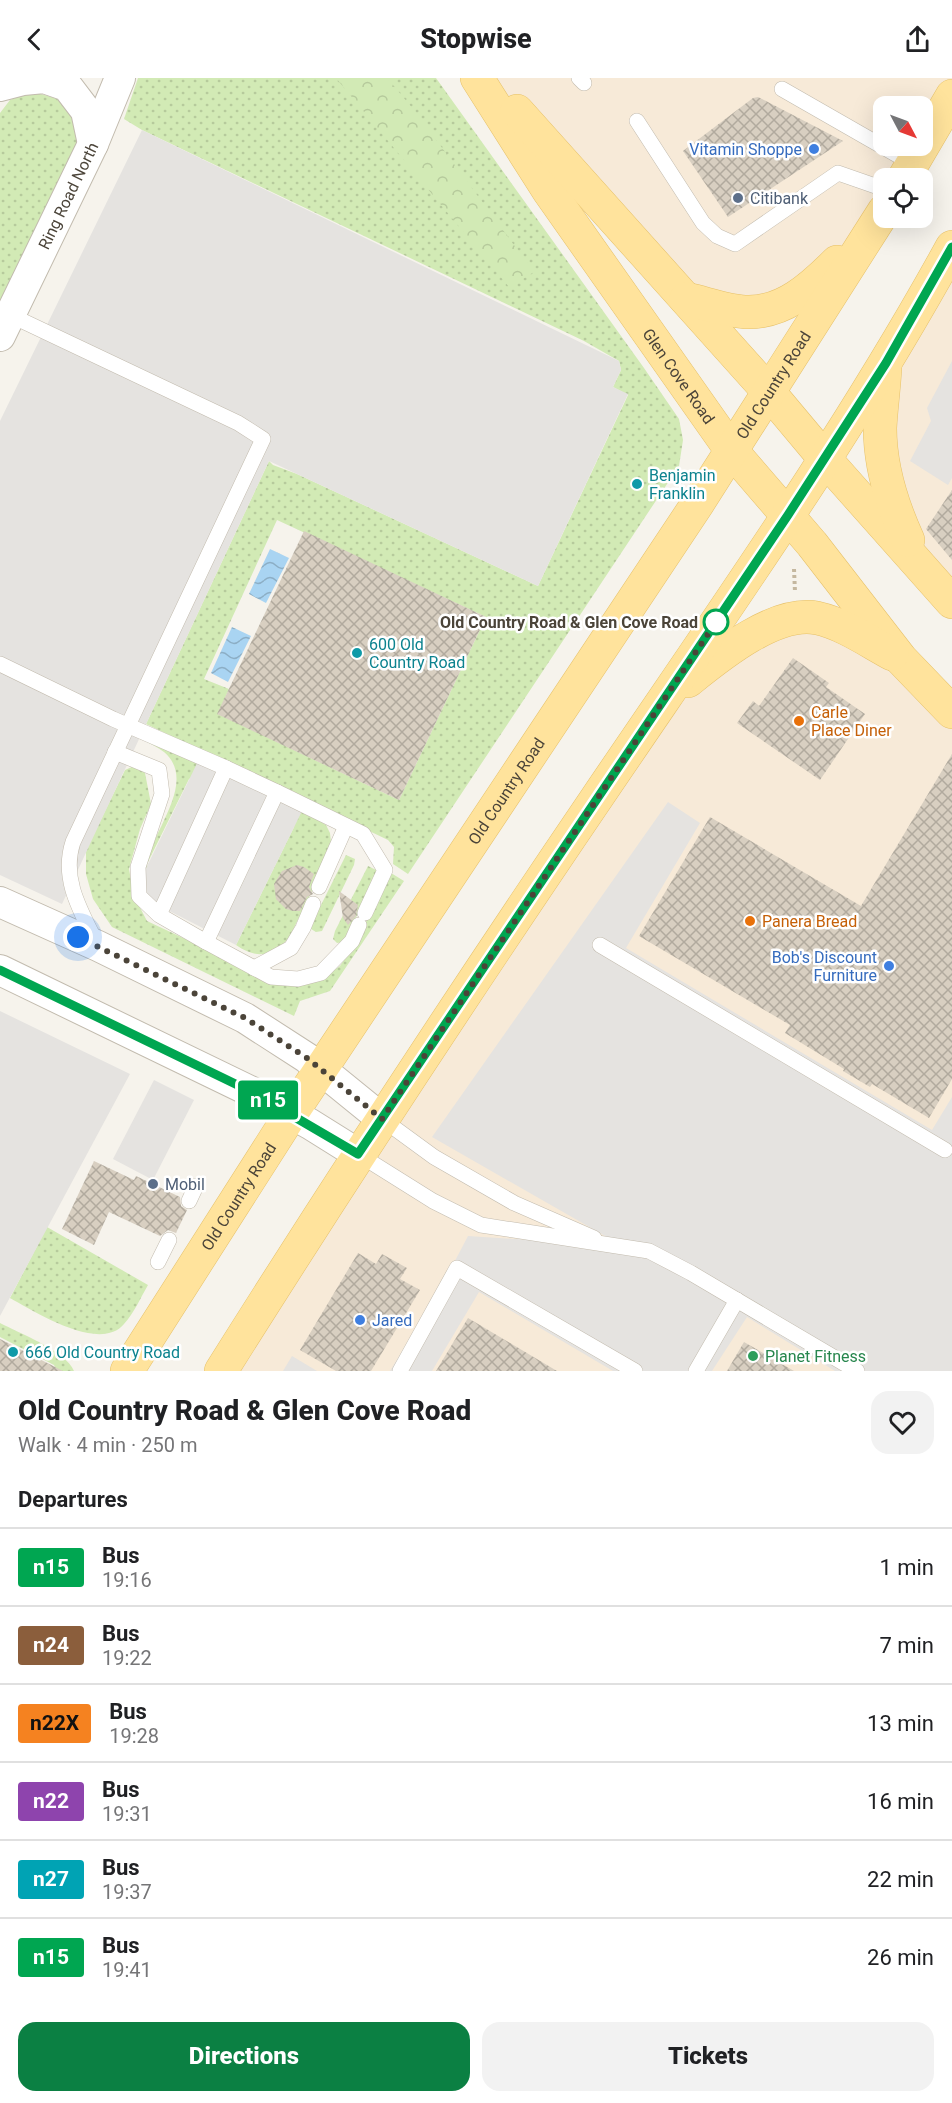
<!DOCTYPE html>
<html lang="en">
<head>
<meta charset="utf-8">
<style>
  body { margin:0; font-family:Roboto,sans-serif; background:#f2f2f2; color:#202124; height:100vh; display:flex; flex-direction:column; font-size:22px; white-space:nowrap }
  * { box-sizing:border-box; margin:0 }
  p { font-size:20px; color:#757577 }
  .icon { flex:none; width:33px; height:33px; fill:none; stroke:currentColor; stroke-width:2; stroke-linecap:round; stroke-linejoin:round }
  .map { position:relative; height:1293px; overflow:hidden }
  .sheet { display:flex; flex-direction:column; background:#fff; flex:1 }
  .sheet>* { flex:none }
  .badge { padding:0 12px; border-radius:4px; font-size:21px; line-height:39px }
  .needle { width:39px; rotate:131deg }
  .buttons { position:absolute; left:873px; top:18px; display:grid; gap:12px }
  .buttons a { display:grid; place-items:center; width:60px; height:60px; border-radius:12px; background:#fff; box-shadow:0 6px 24px #0002; font-size:30px }
  .you { position:absolute; width:30px; height:30px; margin:-15px; border:4px solid #fff; border-radius:50%; background:#1a73e8; box-shadow:0 0 0 9px #1a73e833 }
  .map>.badge { position:absolute; translate:-50% -50%; box-shadow:0 0 0 3px #fff }
  h2 { padding:0 18px; font-size:22px; line-height:54px }
  .round { display:grid; place-items:center; flex:none; width:63px; height:63px; border-radius:18px; background:#f2f2f2 }
  .overview { display:flex; align-items:center; justify-content:space-between; height:102px; padding:0 18px }
  h1 { font-size:28px; font-weight:800; line-height:45px }
  .button { display:flex; gap:12px; margin-top:auto; padding:12px 18px }
  .button a { flex:1; height:69px; border-radius:18px; background:#0b8043; color:#fff; font-size:24px; font-weight:800; line-height:69px; text-align:center }
  .button a+a { background:#f2f2f2; color:#202124 }
  ul { padding:0; list-style:none }
  li { display:flex; align-items:center; gap:18px; height:78px; padding:0 18px; border-top:2px solid #e0e0e0 }
  li div { flex:1 }
  li b { display:block; font-size:22px }
  li em { font-style:normal }
  li .badge { min-width:66px; font-weight:700; text-align:center }
  header { display:flex; justify-content:space-between; align-items:center; height:78px; padding:0 18px; background:#fff; font-size:27px; font-weight:800 }
  .map>svg:first-child { display:block }
  .commercial { fill:#f7ead8 }
  .green { fill:url(#green-dots); fill-rule:evenodd }
  .forest { fill:url(#forest-crowns) }
  .parking { fill:#e5e3e0 }
  .water { fill:url(#water-waves) }
  .building { fill:url(#building-cross-hatch) }
  .lines { fill:none; stroke-linecap:round; stroke-linejoin:round }
  .service-casing { stroke:#c2bbae; stroke-width:16 }
  .minor-casing { stroke:#c2bbae; stroke-width:32 }
  .primary-casing { stroke:#e6c16a; stroke-width:34 }
  .path { stroke:#c4b79f; stroke-width:4; stroke-dasharray:3 3; stroke-linecap:butt }
  .service { stroke:#fff; stroke-width:15 }
  .minor { stroke:#fff; stroke-width:30 }
  .primary { stroke:#ffe39c; stroke-width:33 }
  .line-casing { stroke:#fff; stroke-width:14 }
  .line { stroke:#00a651; stroke-width:9 }
  .walk { stroke:#4b4439; stroke-width:6; stroke-dasharray:0 10.8 }
  .shop-dot { fill:#3f7fe0; stroke:#fff; stroke-width:2 }
  .service-dot { fill:#5c6f8a; stroke:#fff; stroke-width:2 }
  .culture-dot { fill:#0f9aa8; stroke:#fff; stroke-width:2 }
  .stop-dot { fill:#fff; stroke:#00a651; stroke-width:3 }
  .food-dot { fill:#e8710a; stroke:#fff; stroke-width:2 }
  .leisure-dot { fill:#2e9e5b; stroke:#fff; stroke-width:2 }
  .labels { text-anchor:middle; stroke-width:5; stroke-linejoin:round; paint-order:stroke }
  .shop-label { font-size:16px; fill:#366cbe; stroke:#fff; text-anchor:end }
  .street-label { font-size:16px; fill:#4b4439; stroke:#fff }
  .service-label { font-size:16px; fill:#4e5e75; stroke:#fff; text-anchor:start }
  .culture-label { font-size:16px; fill:#0d838f; stroke:#fff; text-anchor:start }
  .stop-label { font-size:16px; font-weight:bold; fill:#4b4439; stroke:#fff; text-anchor:end }
  .food-label { font-size:16px; fill:#c56008; stroke:#fff; text-anchor:start }
  .leisure-label { font-size:16px; fill:#27864d; stroke:#fff; text-anchor:start }
</style>
</head>
<body>
<header><svg class="icon" aria-label="back" viewBox="0 0 24 24"><path d="M15 5l-7 7 7 7"/></svg>Stopwise<svg class="icon" aria-label="share" viewBox="0 0 24 24"><path d="M12 15V3M7 8l5-5 5 5M5 13v7h14v-7"/></svg></header>
<div class="map">
<svg width="952" height="1293" viewBox="0 0 952 1293">
  <defs>
    <pattern id="green-dots" width="8" height="8" patternUnits="userSpaceOnUse" patternTransform="scale(1.5)"><rect width="8" height="8" fill="#d2eab5"/><path d="M2 2h.1M6 6h.1" fill="none" stroke="#b6ca9c" stroke-width="1.8" stroke-linecap="round"/></pattern>
    <pattern id="forest-crowns" width="20" height="18" patternUnits="userSpaceOnUse" patternTransform="scale(1.5)"><rect width="20" height="18" fill="#d2eab5"/><path d="M2 6a3 3 0 1 1 6 0M12 15a3 3 0 1 1 6 0" fill="none" stroke="#b6ca9c"/></pattern>
    <pattern id="water-waves" width="16" height="10" patternUnits="userSpaceOnUse" patternTransform="scale(1.5)"><rect width="16" height="10" fill="#a9d4f2"/><path d="M0 5q4-4 8 0t8 0" fill="none" stroke="#8caec5"/></pattern>
    <pattern id="building-cross-hatch" width="8" height="8" patternUnits="userSpaceOnUse" patternTransform="scale(1.5)"><rect width="8" height="8" fill="#d8cfc1"/><path d="M0 0l8 8M0 8l8-8" fill="none" stroke="#b1aa9e"/></pattern>
  </defs>
  <rect width="100%" height="100%" fill="#f6f3ec"/>
  <g class="commercial">
    <path d="M490,0H952V9L923,61L922,28H884V68H919L901,100H884L883,127L871,146L772,227L686,216Z"/>
    <path d="M952,171V522L889,418L900,263Z"/>
    <path d="M815,540L952,635V1293H221L665,621Z"/>
  </g>
  <g class="green">
    <path d="M138,0H436L644,290L679,341L683,362L679,388L408,796L393,786L394,769L388,762L146,646L269,383L273,387L297,396L538,508L628,317L613,309L621,292L619,283L584,263L142,52L124,41ZM277,442L486,539L399,722L218,636L229,611L204,601Z"/>
    <path d="M31,14C69,22 67,24 79,60L0,235V35L10,22Z"/>
    <path d="M140,660L212,690L189,701L147,786L150,795H146C144,760 201,706 164,674C157,669 148,664 140,660Z"/>
    <path d="M134,688L145,695L151,726L140,751L129,791L134,818L147,843L279,905L327,897L340,888L354,867L391,795L404,803L330,913L300,923L294,938L112,849L93,821L86,796V772L125,692Z"/>
    <path d="M278,723L312,738L326,747L330,755L331,764L332,772L289,860C272,878 258,882 236,867L294,749Z"/>
    <path d="M346,777L355,781L354,787L322,853L316,854L311,851L313,843Z"/>
    <path d="M368,788L376,792V798L344,864L337,865L333,861L335,853Z"/>
    <path d="M47,1149L148,1207C141,1219 134,1235 124,1246C100,1275 35,1234 10,1220Z"/>
    <path d="M0,1245C19,1255 66,1273 74,1293H57L54,1287L0,1259Z"/>
  </g>
  <path class="forest" d="M336,0H387L414,32L534,194L509,209Z"/>
  <g class="parking">
    <path d="M142,52L619,283L621,292L613,309L628,316L538,508L269,383L62,826L0,797V343Z"/>
    <path d="M952,283V400L948,407L910,383L931,343L927,330Z"/>
    <path d="M203,673L306,725L236,867L134,815Z"/>
    <path d="M668,724L700,745L626,870L932,1052L952,1019V1293H835L747,1239L712,1293H613L479,1214L432,1293H390L446,1200L468,1158L611,1167L626,1170L432,1059Z"/>
    <path d="M0,933L130,996L0,1238Z"/>
    <path d="M154,1002L194,1022L153,1102L113,1081Z"/>
    <path d="M292,1278L317,1293H283Z"/>
  </g>
  <g class="water">
    <path d="M270,471L289,480L266,525L249,516Z"/>
    <path d="M232,549L251,558L228,604L211,595Z"/>
  </g>
  <g class="building">
    <path d="M758,19L843,63L728,139L683,73L753,20Z"/>
    <path d="M952,412V482L926,451Z"/>
    <path d="M304,453L486,539L399,722L217,636Z"/>
    <path d="M793,580L829,605L826,609L865,636L820,702L737,645L753,623L759,628Z"/>
    <path d="M952,676V1001L929,1040L872,1006L870,1009L843,993L844,991L785,955L790,947L639,858L710,739L861,828Z"/>
    <path d="M297,787L304,789L314,796L309,809L313,816L307,819L300,833H293L286,831L276,821L274,806L282,793Z"/>
    <path d="M339,813L358,827L356,838L348,847L343,840Z"/>
    <path d="M94,1083L134,1102L136,1098L180,1119L181,1128L187,1132L176,1155L168,1152L160,1158L109,1134L94,1167L62,1151Z"/>
    <path d="M358,1175L376,1186L382,1176L407,1190L400,1201L420,1212L371,1293H336L300,1272Z"/>
    <path d="M468,1240L557,1293H436Z"/>
    <path d="M0,1261L63,1293H0Z"/>
    <path d="M744,1264L794,1293H727Z"/>
  </g>
  <g class="lines">
    <defs>
      <g id="service">
        <path d="M579,0L584,5"/>
        <path d="M782,11L913,86"/>
        <path d="M637,43L703,145L717,158L735,166L838,95L884,111"/>
        <path d="M10,237L238,345L263,361L73,764C61,800 80,832 96,864"/>
        <path d="M0,586L113,641L226,690"/>
        <path d="M115,674L159,692L162,716L138,789L139,818L159,837L206,864L277,714L226,690L159,837"/>
        <path d="M277,714L363,756L385,792L365,835"/>
        <path d="M319,809L346,748"/>
        <path d="M206,864L271,899L298,901L321,895L352,863L359,847"/>
        <path d="M600,867L945,1072"/>
        <path d="M254,890L291,870L303,850L313,826"/>
        <path d="M382,1041L434,1079L514,1125L594,1160"/>
        <path d="M358,1076L433,1123L481,1147L649,1173L691,1195L857,1293"/>
        <path d="M189,1123L196,1108"/>
        <path d="M158,1184L169,1162"/>
        <path d="M400,1293L457,1190L635,1293"/>
        <path d="M696,1293L737,1222"/>
      </g>
      <g id="minor">
        <path d="M0,8L23,2L44,0L67,8L86,33L93,66"/>
        <path id="s1" d="M0,258L93,66L120,0"/>
        <path d="M0,824L98,868L245,940L307,980L382,1041"/>
        <path d="M0,892L252,1014L310,1046L358,1076"/>
      </g>
      <g id="primary">
        <path id="s2" d="M477,0L548,112L731,372L812,466L901,581L952,634"/>
        <path d="M517,33L768,313L825,381L952,524"/>
        <path d="M904,100L952,18"/>
        <path d="M686,221C705,225 726,233 745,234C783,236 812,209 837,184"/>
        <path d="M885,290C884,310 881,330 880,350C880,390 892,427 908,462"/>
        <path d="M688,603C719,578 775,532 817,540C844,546 868,563 892,576"/>
        <path id="s3" d="M127,1293L291,1036L698,425L884,133"/>
        <path d="M221,1293C343,1099 469,908 598,718C720,538 847,360 952,169"/>
      </g>
    </defs>
    <use href="#service" class="service-casing"/>
    <use href="#minor" class="minor-casing"/>
    <use href="#primary" class="primary-casing"/>
    <path class="path" d="M794,491L795,514"/>
    <use href="#service" class="service"/>
    <use href="#minor" class="minor"/>
    <use href="#primary" class="primary"/>
  </g>
  <g class="lines">
    <defs>
      <path id="line" d="M0,892L252,1014L358,1076L788,437L886,285L952,169"/>
    </defs>
    <use href="#line" class="line-casing"/>
    <use href="#line" class="line"/>
    <path class="walk" d="M78,859L245,940L307,980L382,1041L716,544"/>
  </g>
  <g class="shop-dot">
    <circle cx="814" cy="71" r="6"/>
    <circle cx="889" cy="888" r="6"/>
    <circle cx="360" cy="1242" r="6"/>
  </g>
  <g class="service-dot">
    <circle cx="738" cy="120" r="6"/>
    <circle cx="153" cy="1106" r="6"/>
  </g>
  <g class="culture-dot">
    <circle cx="637" cy="406" r="6"/>
    <circle cx="357" cy="575" r="6"/>
    <circle cx="13" cy="1274" r="6"/>
  </g>
  <circle class="stop-dot" cx="716" cy="544" r="12"/>
  <g class="food-dot">
    <circle cx="799" cy="643" r="6"/>
    <circle cx="750" cy="843" r="6"/>
  </g>
  <circle class="leisure-dot" cx="753" cy="1278" r="6"/>
  <g class="labels">
    <g class="shop-label">
      <text x="802" y="77">Vitamin Shoppe</text>
      <text x="877" y="885">Bob's Discount<tspan x="877" dy="18">Furniture</tspan></text>
      <text x="372" y="1248" text-anchor="start">Jared</text>
    </g>
    <g class="street-label">
      <text dy="6" stroke="none"><textPath href="#s1" startOffset="156">Ring Road North</textPath></text>
      <text dy="6" stroke="none"><textPath href="#s2" startOffset="360">Glen Cove Road</textPath></text>
      <text dy="6" stroke="none"><textPath href="#s3" startOffset="1179">Old Country Road</textPath></text>
      <text dy="6" stroke="none"><textPath href="#s3" startOffset="693">Old Country Road</textPath></text>
      <text dy="6" stroke="none"><textPath href="#s3" startOffset="207">Old Country Road</textPath></text>
    </g>
    <g class="service-label">
      <text x="750" y="126">Citibank</text>
      <text x="165" y="1112">Mobil</text>
    </g>
    <g class="culture-label">
      <text x="649" y="403">Benjamin<tspan x="649" dy="18">Franklin</tspan></text>
      <text x="369" y="572">600 Old<tspan x="369" dy="18">Country Road</tspan></text>
      <text x="25" y="1280">666 Old Country Road</text>
    </g>
    <g class="stop-label">
      <text x="698" y="550">Old Country Road &amp; Glen Cove Road</text>
    </g>
    <g class="food-label">
      <text x="811" y="640">Carle<tspan x="811" dy="18">Place Diner</tspan></text>
      <text x="762" y="849">Panera Bread</text>
    </g>
    <g class="leisure-label">
      <text x="765" y="1284">Planet Fitness</text>
    </g>
  </g>
</svg>
<div class="buttons">
<a><svg class="needle" viewBox="-14 -14 28 28"><path d="M0-13l5 13h-10z" fill="#e53935"/><path d="M0 13l5-13h-10z" fill="#757577"/></svg></a>
<a><svg class="icon" aria-label="locate" viewBox="0 0 24 24"><circle cx="12" cy="12" r="6"/><path d="M12 2v4M12 18v4M2 12h4M18 12h4"/></svg></a>
</div>
<div class="you" style="left:78px;top:859px"></div>
<b class="badge" style="left:268px;top:1022px;background:#00a651;color:#fff">n15</b>
</div>
<section class="sheet">
<div class="overview"><div><h1>Old Country Road &amp; Glen Cove Road</h1><p>Walk · 4 min · 250 m</p></div><a class="round"><svg class="icon" aria-label="heart" viewBox="0 0 24 24"><path d="M12 20l-8-8c-3-5 5-10 8-4 3-6 11-1 8 4z"/></svg></a></div>
<h2>Departures</h2>
<ul>
<li><span class="badge" style="background:#00a651;color:#fff">n15</span><div><b>Bus</b><p>19:16</p></div><em>1 min</em></li>
<li><span class="badge" style="background:#8b5e3c;color:#fff">n24</span><div><b>Bus</b><p>19:22</p></div><em>7 min</em></li>
<li><span class="badge" style="background:#f58220;color:#111">n22X</span><div><b>Bus</b><p>19:28</p></div><em>13 min</em></li>
<li><span class="badge" style="background:#8e44ad;color:#fff">n22</span><div><b>Bus</b><p>19:31</p></div><em>16 min</em></li>
<li><span class="badge" style="background:#00a3b4;color:#fff">n27</span><div><b>Bus</b><p>19:37</p></div><em>22 min</em></li>
<li><span class="badge" style="background:#00a651;color:#fff">n15</span><div><b>Bus</b><p>19:41</p></div><em>26 min</em></li>
</ul>
<div class="button"><a>Directions</a><a>Tickets</a></div>
</section>
</body>
</html>
